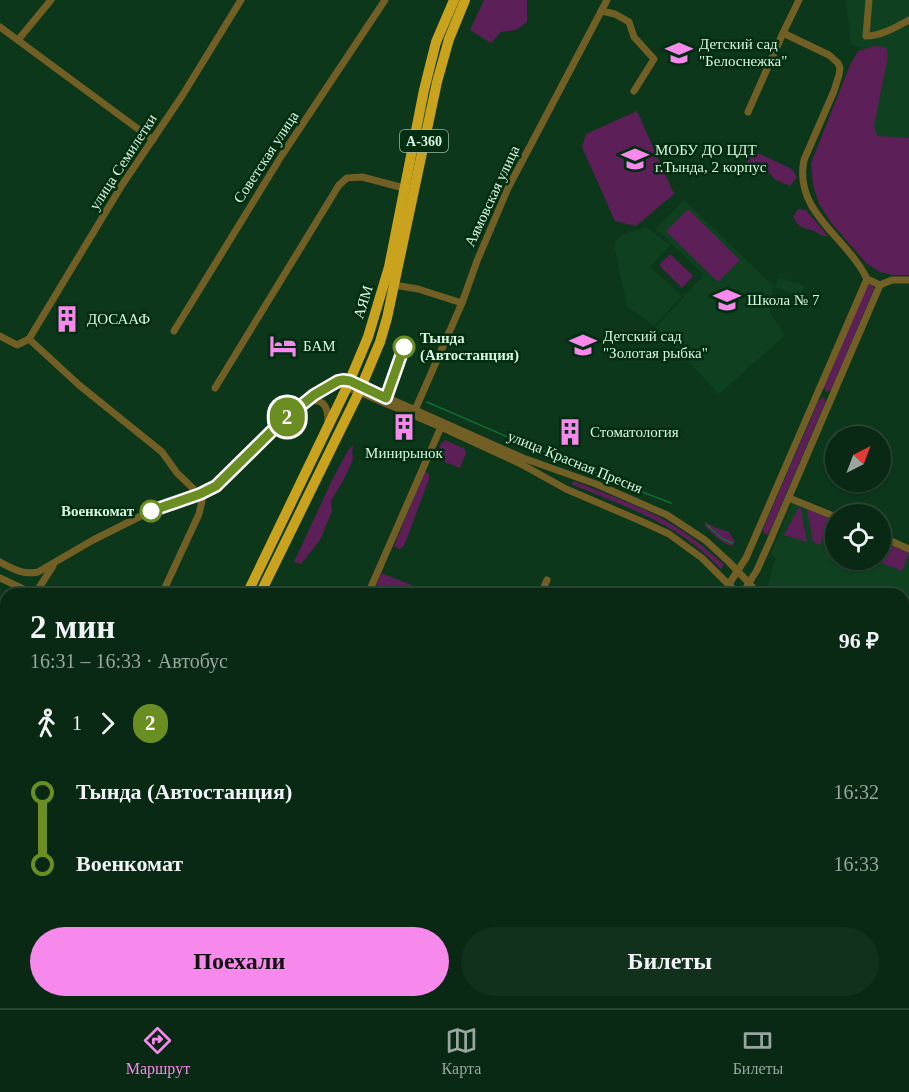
<!DOCTYPE html>
<html lang="ru">
<head>
<meta charset="utf-8">
<style>
  body { margin:0; font-family:Georgia,serif; background:#12311d; color:#f1f3f6; height:100vh; display:flex; flex-direction:column; font-size:22px; white-space:nowrap }
  * { box-sizing:border-box; margin:0 }
  p { font-size:20px; color:#99a6a0 }
  .icon { flex:none; width:33px; height:33px; fill:none; stroke:currentColor; stroke-width:2; stroke-linecap:round; stroke-linejoin:round }
  .map { position:relative; flex:1; overflow:hidden }
  .sheet { position:absolute; left:0px; top:588px; width:909px; height:420px; display:flex; flex-direction:column; background:#092914; border-radius:18px 18px 0 0; box-shadow:0 2px 4px #0004,0 0 0 2px #294534 }
  .sheet>* { flex:none }
  .badge { padding:0 12px; border-radius:20px; font-size:21px; line-height:39px }
  .needle { width:39px; rotate:42deg }
  .buttons { position:absolute; left:825px; top:426px; display:grid; gap:12px }
  .buttons a { display:grid; place-items:center; width:66px; height:66px; border-radius:50%; background:#092914; box-shadow:0 2px 4px #0004,0 0 0 2px #294534; font-size:30px }
  .map>.badge { position:absolute; translate:-50% -50%; box-shadow:0 0 0 3px #fff }
  .legs { display:flex; align-items:center; gap:9px; height:66px; padding:0 30px; font-size:20px }
  .legs p { margin-inline-start:auto }
  .head { display:flex; align-items:center; justify-content:space-between; height:102px; padding:0 30px }
  h1 { font-size:33px; font-weight:700; line-height:45px }
  .primary-button { display:flex; gap:12px; margin-top:auto; padding:12px 30px }
  .primary-button a { flex:1; height:69px; border-radius:36px; background:#f788ec; color:#111; font-size:24px; font-weight:700; line-height:69px; text-align:center }
  .primary-button a+a { background:#12311d; color:#f1f3f6 }
  ul { padding:0 30px; list-style:none }
  li { display:flex; align-items:center; gap:21px; height:72px; font-size:22px }
  li i { display:grid; place-items:center; width:9px; height:100%; margin:0 8px; background:currentColor }
  li i::after { content:''; width:15px; height:15px; margin:-8px; border:4px solid; border-radius:50%; background:#092914 }
  li p { margin-inline-start:auto }
  li:first-child i { background:linear-gradient(#0000 50%,currentColor 0) }
  li:last-child i { background:linear-gradient(currentColor 50%,#0000 0) }
  .tabs { display:flex; justify-content:space-around; align-items:center; height:84px; border-top:2px solid #294534; background:#092914; font-size:16px; color:#99a6a0 }
  .tabs a { display:grid; justify-items:center; gap:3px }
  .tabs .active { color:#f788ec }
  .map>svg:first-child { display:block }
  .built { fill:#0f4120 }
  .green { fill:#5d1f58 }
  .water { fill:#116c35 }
  .lines { fill:none; stroke-linecap:round; stroke-linejoin:round }
  .stream { stroke:#116c35; stroke-width:1.5 }
  .minor { stroke:#725f25; stroke-width:7 }
  .highway { stroke:#c9a31d; stroke-width:10 }
  .line-1-casing { stroke:#fff; stroke-width:14 }
  .line-1 { stroke:#6b8e23; stroke-width:9 }
  .stop-1-dot { fill:#fff; stroke:#6b8e23; stroke-width:3 }
  .labels { text-anchor:middle; stroke-width:5; stroke-linejoin:round; paint-order:stroke }
  .shield { fill:#012d11; stroke:#98b9a0; stroke-width:1.5 }
  .shield-label { font-size:14px; font-weight:bold; fill:#d8f5de }
  .poi-label { font-size:15px; fill:#d8f5de; stroke:#012d11; text-anchor:start }
  .street-label { font-size:15px; fill:#d8f5de; stroke:#012d11 }
  .stop-label { font-size:15px; font-weight:bold; fill:#d8f5de; stroke:#012d11; text-anchor:start }
</style>
</head>
<body>
<div class="map">
<svg width="909" height="1008" viewBox="0 0 909 1008">
  <rect width="100%" height="100%" fill="#0c371b"/>
  <g class="built">
    <path d="M846,0H909V138L867,136L882,57L851,44Z"/>
    <path d="M684,200L773,286L770,313L785,335L719,394L656,327L704,275L656,229Z"/>
    <path d="M646,227L670,245L650,267L682,296L654,326L627,306L614,245L620,236Z"/>
    <path d="M779,277L804,286L800,296L775,287Z"/>
    <path d="M793,501L835,519L836,560H880L881,538L909,550V721L903,718V594H775L768,586L775,558L771,554Z"/>
  </g>
  <g class="green">
    <path d="M484,0H527V22L516,30L501,32L491,43L470,30Z"/>
    <path d="M874,46L886,47L888,56L874,126L877,136L909,138V275H893L880,272L867,264L832,224L819,204L813,185L811,163L850,65L858,51Z"/>
    <path d="M637,111L674,194L636,226L615,221L582,147L586,134Z"/>
    <path d="M758,153L792,169L797,177L790,186L774,179L771,174L759,168L755,174L750,171L747,162V155L755,156Z"/>
    <path d="M688,209L740,260L718,282L666,231Z"/>
    <path d="M798,209L806,210L828,236H823C820,235 817,232 814,231C802,227 800,229 793,217Z"/>
    <path d="M670,254L693,276L682,288L659,265Z"/>
    <path d="M870,284H872L874,289L831,390L826,392L824,387L867,286Z"/>
    <path d="M823,397L825,400V403L770,531L767,535L763,532V529L819,400Z"/>
    <path d="M445,440L465,449L466,453L460,468L445,462L439,446Z"/>
    <path d="M354,445L352,451L353,459L344,479L331,501L332,511L320,540L301,564L294,562L332,480L349,449Z"/>
    <path d="M425,471L429,474V479L406,541L403,547L399,549L394,546Z"/>
    <path d="M574,481C605,494 639,505 668,522C689,534 707,549 724,565L721,569C711,559 700,549 689,541C655,516 612,501 573,485L572,483Z"/>
    <path d="M800,505L807,542L784,535Z"/>
    <path d="M807,509L830,519L820,545L813,542Z"/>
    <path d="M705,522L714,527L729,532L735,542L732,546C721,543 713,534 705,526Z"/>
    <path d="M881,541L909,553L902,571L874,560H880Z"/>
    <path d="M381,573L412,585L411,594H373Z"/>
    <path d="M903,976L909,979V1008H890L892,1002H903Z"/>
    <path d="M85,1002H146L148,1008H88Z"/>
    <path d="M617,1002H712L710,1008H627Z"/>
  </g>
  <g class="water">
    <path d="M0,709L6,713V808L0,804Z"/>
    <path d="M267,1002H436L445,1008H278Z"/>
  </g>
  <g class="lines">
    <g class="stream">
      <path d="M427,402L526,445"/>
      <path d="M533,448L540,452L546,451L574,463"/>
      <path d="M577,465L619,483"/>
      <path d="M629,487L671,503"/>
      <path d="M707,525L723,539L732,543"/>
    </g>
    <g class="minor">
      <path d="M869,0L866,36C881,36 896,27 909,20"/>
      <path d="M601,11L615,14L629,22L634,37L654,59L634,91"/>
      <path d="M0,27L153,140"/>
      <path d="M783,33L829,55L838,63L840,68L839,75L834,91L804,160C793,212 848,238 867,279L880,285L892,280H909"/>
      <path d="M18,40L51,0"/>
      <path d="M748,112L783,33L799,0"/>
      <path d="M394,285L418,289L462,303"/>
      <path d="M174,331L282,155L385,0"/>
      <path d="M0,336L17,345L29,339"/>
      <path d="M29,339L122,185L182,96L241,0"/>
      <path d="M29,339L79,385L162,452L177,473L199,494L202,501L199,514L162,594"/>
      <path d="M334,383L343,380L350,381L523,458L596,484L667,515L705,540L728,561L749,583L758,594"/>
      <path d="M215,388L339,185L347,178L362,177L404,188"/>
      <path d="M309,401C324,398 328,408 328,421"/>
      <path d="M415,410L462,303L477,261L508,188L607,0"/>
      <path d="M789,498L836,517"/>
      <path d="M880,536L909,549"/>
      <path d="M0,562C13,569 23,575 38,572L93,540L139,517L166,505L199,494L216,486L283,420L301,404L321,391L339,385L359,392L441,427L521,464L566,489L643,522L669,534L702,558L738,594"/>
      <path d="M0,578L34,594"/>
      <path d="M729,584L746,558L756,535L867,279"/>
      <path d="M35,594L53,566"/>
      <path d="M368,594L441,427"/>
      <path d="M541,594L547,580"/>
      <path d="M742,594L757,570L770,541L880,285"/>
      <path d="M0,681L6,684"/>
      <path d="M903,737L909,740"/>
      <path d="M903,754L909,757"/>
      <path d="M42,1002L47,1008"/>
      <path d="M594,1002L602,1008"/>
      <path d="M731,1008L733,1002"/>
      <path d="M743,1008L746,1002"/>
    </g>
    <g class="highway">
      <path d="M247,594L347,387L368,337L389,267L424,90L436,42L454,0"/>
      <path d="M260,594L359,392L380,342L387,318L437,82L449,39L465,0"/>
      <path d="M0,961L6,954"/>
      <path d="M0,976L6,969"/>
    </g>
  </g>
  <g class="lines">
    <defs>
      <path id="line-1" d="M151,511L200,494L216,486L283,420L314,395L338,381L343,380L350,381L386,398L404,347"/>
    </defs>
    <use href="#line-1" class="line-1-casing"/>
    <use href="#line-1" class="line-1"/>
  </g>
  <defs>
    <symbol id="school-bare" viewBox="-9 -9 18 18"><path d="M0-5L7-2L0 1L-7-2ZM-4 1L0 2.5L4 1V4Q0 6-4 4Z" fill="#f788ec" stroke="#012d11" stroke-width="2.5" paint-order="stroke"/></symbol>
    <symbol id="building-bare" viewBox="-9 -9 18 18"><path d="M-4-6H4V6H1V3H-1V6H-4ZM-2.5-4.3h1.7v1.8h-1.7ZM.8-4.3h1.7v1.8H.8ZM-2.5-1h1.7V.8h-1.7ZM.8-1h1.7V.8H.8Z" fill="#f788ec" stroke="#012d11" stroke-width="2.5" paint-order="stroke"/></symbol>
    <symbol id="hotel-bare" viewBox="-9 -9 18 18"><path d="M-6-4.5h1.5V1H6V5H4.5V3h-9V5H-6ZM-4 0a1.8 1.8 0 1 1 3.6 0ZM.5 0V-2.5h3Q6-2.5 6 0Z" fill="#f788ec" stroke="#012d11" stroke-width="2.5" paint-order="stroke"/></symbol>
  </defs>
  <g fill-rule="evenodd">
    <use href="#school-bare" x="660" y="34" width="38" height="38"/>
    <use href="#school-bare" x="616" y="140" width="38" height="38"/>
    <use href="#school-bare" x="708" y="281" width="38" height="38"/>
    <use href="#building-bare" x="48" y="300" width="38" height="38"/>
    <use href="#school-bare" x="564" y="326" width="38" height="38"/>
    <use href="#hotel-bare" x="264" y="327" width="38" height="38"/>
    <use href="#building-bare" x="385" y="408" width="38" height="38"/>
    <use href="#building-bare" x="551" y="413" width="38" height="38"/>
  </g>
  <g class="stop-1-dot">
    <circle cx="404" cy="347" r="10"/>
    <circle cx="151" cy="511" r="10"/>
  </g>
  <g class="labels">
    <rect class="shield" x="400" y="130" width="48" height="22" rx="4.5"/>
    <g class="shield-label">
      <text x="424" y="146">А-360</text>
    </g>
    <g class="poi-label">
      <text x="699" y="49">Детский сад<tspan x="699" dy="17">"Белоснежка"</tspan></text>
      <text x="655" y="155">МОБУ ДО ЦДТ<tspan x="655" dy="17">г.Тында, 2 корпус</tspan></text>
      <text x="747" y="305">Школа № 7</text>
      <text x="87" y="324">ДОСААФ</text>
      <text x="603" y="341">Детский сад<tspan x="603" dy="17">"Золотая рыбка"</tspan></text>
      <text x="303" y="351">БАМ</text>
      <text x="590" y="437">Стоматология</text>
      <text x="404" y="458" text-anchor="middle">Минирынок</text>
    </g>
    <g class="street-label">
      <text transform="translate(266 157) rotate(-57)" y="5">Советская улица</text>
      <text transform="translate(123 162) rotate(-57)" y="5">улица Семилетки</text>
      <text transform="translate(492 196) rotate(-65)" y="5">Аямовская улица</text>
      <text transform="translate(363 302) rotate(-73)" y="5">АЯМ</text>
      <text transform="translate(575 462) rotate(22)" y="5">улица Красная Пресня</text>
    </g>
    <g class="stop-label">
      <text x="420" y="343">Тында<tspan x="420" dy="17">(Автостанция)</tspan></text>
      <text x="134" y="516" text-anchor="end">Военкомат</text>
    </g>
  </g>
</svg>
<div class="buttons">
<a><svg class="needle" viewBox="-14 -14 28 28"><path d="M0-13l5 13h-10z" fill="#e53935"/><path d="M0 13l5-13h-10z" fill="#99a6a0"/></svg></a>
<a><svg class="icon" aria-label="locate" viewBox="0 0 24 24"><circle cx="12" cy="12" r="6"/><path d="M12 2v4M12 18v4M2 12h4M18 12h4"/></svg></a>
</div>
<b class="badge" style="left:287px;top:417px;background:#6b8e23;color:#fff">2</b>
<section class="sheet">
<div class="head"><div><h1>2 мин</h1><p>16:31 – 16:33 · Автобус</p></div><b>96 ₽</b></div>
<div class="legs"><svg class="icon" aria-label="walk" viewBox="0 0 24 24"><circle cx="13" cy="4" r="2"/><path d="M13 8l-2 6 4 7M11 14l-3 7M7 12l3-4h3l4 4"/></svg>1<svg class="icon" aria-label="forward" viewBox="0 0 24 24"><path d="M9 5l7 7-7 7"/></svg><b class="badge" style="background:#6b8e23;color:#fff">2</b></div>
<ul>
<li><i style="color:#6b8e23"></i><b>Тында (Автостанция)</b><p>16:32</p></li>
<li><i style="color:#6b8e23"></i><b>Военкомат</b><p>16:33</p></li>
</ul>
<div class="primary-button"><a>Поехали</a><a>Билеты</a></div>
</section>
</div>
<nav class="tabs">
<a class="active"><svg class="icon" aria-label="directions" viewBox="0 0 24 24"><path d="M12 3l9 9-9 9-9-9zM9 14v-3h6M13 9l2 2-2 2"/></svg>Маршрут</a>
<a><svg class="icon" aria-label="map" viewBox="0 0 24 24"><path d="M3 6l6-2 6 2 6-2v14l-6 2-6-2-6 2zM9 4v14M15 6v14"/></svg>Карта</a>
<a><svg class="icon" aria-label="tickets" viewBox="0 0 24 24"><path d="M3 7h18v10H3zM15 7v10"/></svg>Билеты</a>
</nav>
</body>
</html>
